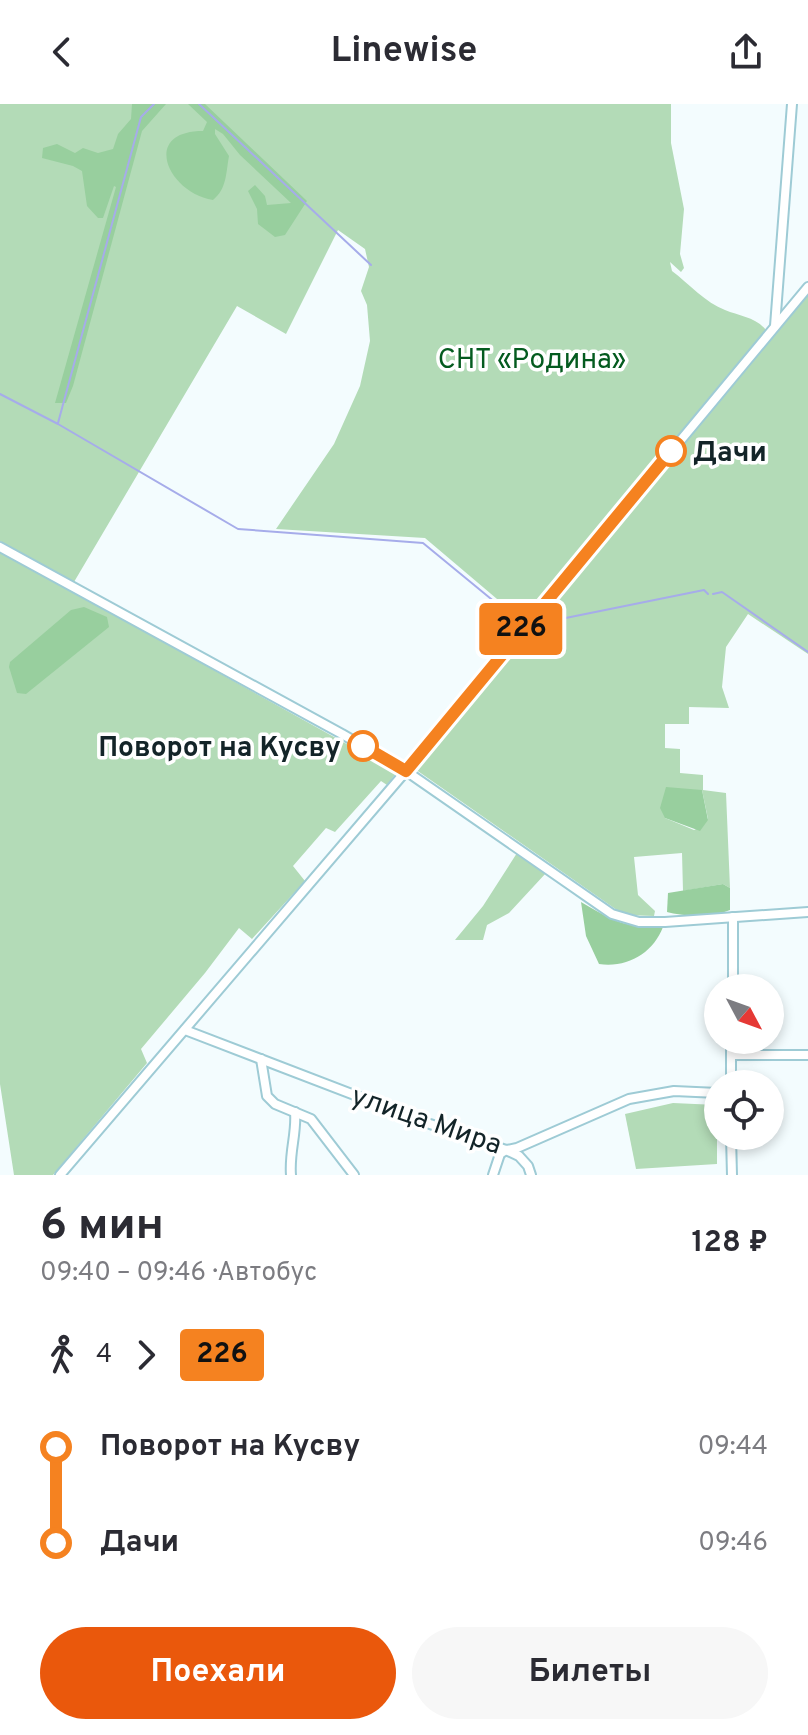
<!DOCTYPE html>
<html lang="ru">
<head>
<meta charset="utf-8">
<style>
  body { margin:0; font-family:Overpass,sans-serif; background:#f7f7f7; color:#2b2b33; height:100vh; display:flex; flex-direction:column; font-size:30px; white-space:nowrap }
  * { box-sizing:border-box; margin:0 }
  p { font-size:26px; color:#7c7c81 }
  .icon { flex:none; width:44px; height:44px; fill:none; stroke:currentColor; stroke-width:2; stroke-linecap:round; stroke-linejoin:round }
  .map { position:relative; height:1071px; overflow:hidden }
  .drawer { display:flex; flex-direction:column; background:#fff; flex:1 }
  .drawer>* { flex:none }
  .badge { padding:0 16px; border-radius:6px; font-size:28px; line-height:52px }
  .needle { width:52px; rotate:131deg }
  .fabs { position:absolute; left:704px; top:870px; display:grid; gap:16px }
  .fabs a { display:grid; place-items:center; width:80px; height:80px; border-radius:50%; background:#fff; box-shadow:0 4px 12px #0003; font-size:40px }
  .map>.badge { position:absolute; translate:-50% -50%; box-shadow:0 0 0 4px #fff }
  .legs { display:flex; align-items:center; gap:12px; height:88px; padding:0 40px; font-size:26px }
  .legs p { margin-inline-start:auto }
  .headline { display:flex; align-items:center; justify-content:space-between; height:136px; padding:0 40px }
  h1 { font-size:44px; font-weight:700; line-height:60px }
  .button { display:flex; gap:16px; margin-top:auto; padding:16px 40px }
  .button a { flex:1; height:92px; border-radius:48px; background:#ea580c; color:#fff; font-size:32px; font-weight:700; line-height:92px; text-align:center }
  .button a+a { background:#f7f7f7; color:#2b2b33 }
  ul { padding:0 40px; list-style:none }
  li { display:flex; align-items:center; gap:28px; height:96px; font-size:30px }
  li i { display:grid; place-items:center; width:12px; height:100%; margin:0 10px; background:currentColor }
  li i::after { content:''; width:20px; height:20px; margin:-10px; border:6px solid; border-radius:50%; background:#fff }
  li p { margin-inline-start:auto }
  li:first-child i { background:linear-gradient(#0000 50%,currentColor 0) }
  li:last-child i { background:linear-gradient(currentColor 50%,#0000 0) }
  header { display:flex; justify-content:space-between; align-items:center; height:104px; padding:0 40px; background:#fff; font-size:36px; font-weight:700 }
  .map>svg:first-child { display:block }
  .green { fill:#b3dbb7; fill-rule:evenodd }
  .forest { fill:#98cf9e }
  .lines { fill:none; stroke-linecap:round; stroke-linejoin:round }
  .stream { stroke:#a6acea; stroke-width:2 }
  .minor-casing { stroke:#9ecbd5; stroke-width:12 }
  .minor { stroke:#fff; stroke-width:8 }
  .line-1-casing { stroke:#fff; stroke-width:18 }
  .line-1 { stroke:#f58220; stroke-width:12 }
  .stop-1-dot { fill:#fff; stroke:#f58220; stroke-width:4 }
  .labels { text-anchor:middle; stroke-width:7; stroke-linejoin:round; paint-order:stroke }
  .park-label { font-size:28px; fill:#045b1f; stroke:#fff }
  .stop-label { font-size:28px; font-weight:bold; fill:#132428; stroke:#fff; text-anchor:start }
  .street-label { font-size:28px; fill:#132428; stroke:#fff }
</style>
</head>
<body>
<header><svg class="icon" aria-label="back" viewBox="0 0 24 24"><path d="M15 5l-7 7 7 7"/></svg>Linewise<svg class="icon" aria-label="share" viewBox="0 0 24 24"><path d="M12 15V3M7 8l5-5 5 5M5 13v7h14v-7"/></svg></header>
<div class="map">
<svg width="808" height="1071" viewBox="0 0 808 1071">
  <rect width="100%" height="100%" fill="#f3fcfe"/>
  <g class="green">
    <path d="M0,0H671V39L684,105L680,150L684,164L681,168L670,158L672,167C688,179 706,199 725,206C739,212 756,213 766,226L524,518L425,434L276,425L334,340L360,282L370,237L367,201L361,187L369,163L365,145L338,126L286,230L237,202L74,478L0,437Z"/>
    <path d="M808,189V550L748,510L726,543L722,583L729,604L689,603V620H665V644L680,645V669L703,671V686L726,689L730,784L723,780L683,787L682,749L634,753L638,791L655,807L654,812L624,811L412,663ZM702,686L708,715L701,723L694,726L665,714Z"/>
    <path d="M0,447L397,668L387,681L381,677L335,728L326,724L293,762L305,777L252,835L239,824L205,869L141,945L147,959L53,1071H14L0,980Z"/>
    <path d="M517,749L546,769L509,809L487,821L483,836H455L483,802Z"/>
    <path d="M673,999L717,1001V1060L636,1065L625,1010Z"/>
  </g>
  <g class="forest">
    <path d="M132,0H166L142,27L73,282L66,299H55L116,83L114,82L103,114H98L87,102L82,67L73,62L42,54L43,44L57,40L75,49L83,44L98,49L113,45L118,30L131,15Z"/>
    <path d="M188,0H205L307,97L285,131L275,133L258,120L257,105L248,87L255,81L265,92L267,101L291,99L240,51L223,30L215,25V30L229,52C226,68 227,85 213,96C167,88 141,27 203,27L207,18Z"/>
    <path d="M84,503L107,513L109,523L26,590L17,589L9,563L10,558L71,506Z"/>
    <path d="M666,683L702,686L708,716L700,727L665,714L660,704Z"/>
    <path d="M723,780L730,784V806C714,813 684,813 667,808L668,789Z"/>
    <path d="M581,798C614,817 624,824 663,823C653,849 628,864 599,860L586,832Z"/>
  </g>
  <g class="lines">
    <g class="stream">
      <path d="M199,0L371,161"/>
      <path d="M0,290L58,320L238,425L423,439L518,517"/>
      <path d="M58,319L141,13L154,0"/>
      <path d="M713,490L722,488L808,548"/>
      <path d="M531,521L704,486L708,490"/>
    </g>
    <defs>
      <g id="minor">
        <path d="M775,222L792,0"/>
        <path d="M0,443L342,630L406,667L612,810L639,818H665L808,808"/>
        <path d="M733,884V813"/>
        <path d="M185,926L430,1020L506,1046L519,1052L528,1062L531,1071"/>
        <path d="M731,951H808"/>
        <path d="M261,955L267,992L275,1000L311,1015L354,1071"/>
        <path d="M731,980V936"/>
        <path d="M731,1032L732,1071"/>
        <path d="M507,1046L517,1044L629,995L674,987L718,989"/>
        <path d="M60,1071L406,667L808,183"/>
        <path d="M291,1071C289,1048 297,1029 295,1008"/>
        <path d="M493,1071L500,1050L506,1046"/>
      </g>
    </defs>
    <use href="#minor" class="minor-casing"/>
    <use href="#minor" class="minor"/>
  </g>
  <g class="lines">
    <defs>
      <path id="line-1" d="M363,642L406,667L671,347"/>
    </defs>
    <use href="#line-1" class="line-1-casing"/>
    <use href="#line-1" class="line-1"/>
  </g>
  <g class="stop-1-dot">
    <circle cx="671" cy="347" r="14"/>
    <circle cx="363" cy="642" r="14"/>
  </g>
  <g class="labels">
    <g class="park-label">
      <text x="532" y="264">СНТ «Родина»</text>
    </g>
    <g class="stop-label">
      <text x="693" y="357">Дачи</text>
      <text x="341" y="652" text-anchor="end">Поворот на Кусву</text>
    </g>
    <g class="street-label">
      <text transform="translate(427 1015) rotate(19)" y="10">улица Мира</text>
    </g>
  </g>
</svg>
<div class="fabs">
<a><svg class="needle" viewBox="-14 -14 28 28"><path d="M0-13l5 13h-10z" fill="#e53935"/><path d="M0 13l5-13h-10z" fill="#7c7c81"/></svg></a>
<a><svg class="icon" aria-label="locate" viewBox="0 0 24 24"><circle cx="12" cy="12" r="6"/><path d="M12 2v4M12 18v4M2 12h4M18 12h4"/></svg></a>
</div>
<b class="badge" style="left:521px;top:525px;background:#f58220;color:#111">226</b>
</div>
<section class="drawer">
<div class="headline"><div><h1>6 мин</h1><p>09:40 – 09:46 · Автобус</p></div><b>128 ₽</b></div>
<div class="legs"><svg class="icon" aria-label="walk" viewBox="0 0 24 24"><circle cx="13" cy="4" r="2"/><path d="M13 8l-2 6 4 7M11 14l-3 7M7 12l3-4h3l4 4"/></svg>4<svg class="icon" aria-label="forward" viewBox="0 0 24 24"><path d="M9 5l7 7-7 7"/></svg><b class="badge" style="background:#f58220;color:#111">226</b></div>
<ul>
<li><i style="color:#f58220"></i><b>Поворот на Кусву</b><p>09:44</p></li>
<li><i style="color:#f58220"></i><b>Дачи</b><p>09:46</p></li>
</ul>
<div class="button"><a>Поехали</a><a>Билеты</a></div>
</section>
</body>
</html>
